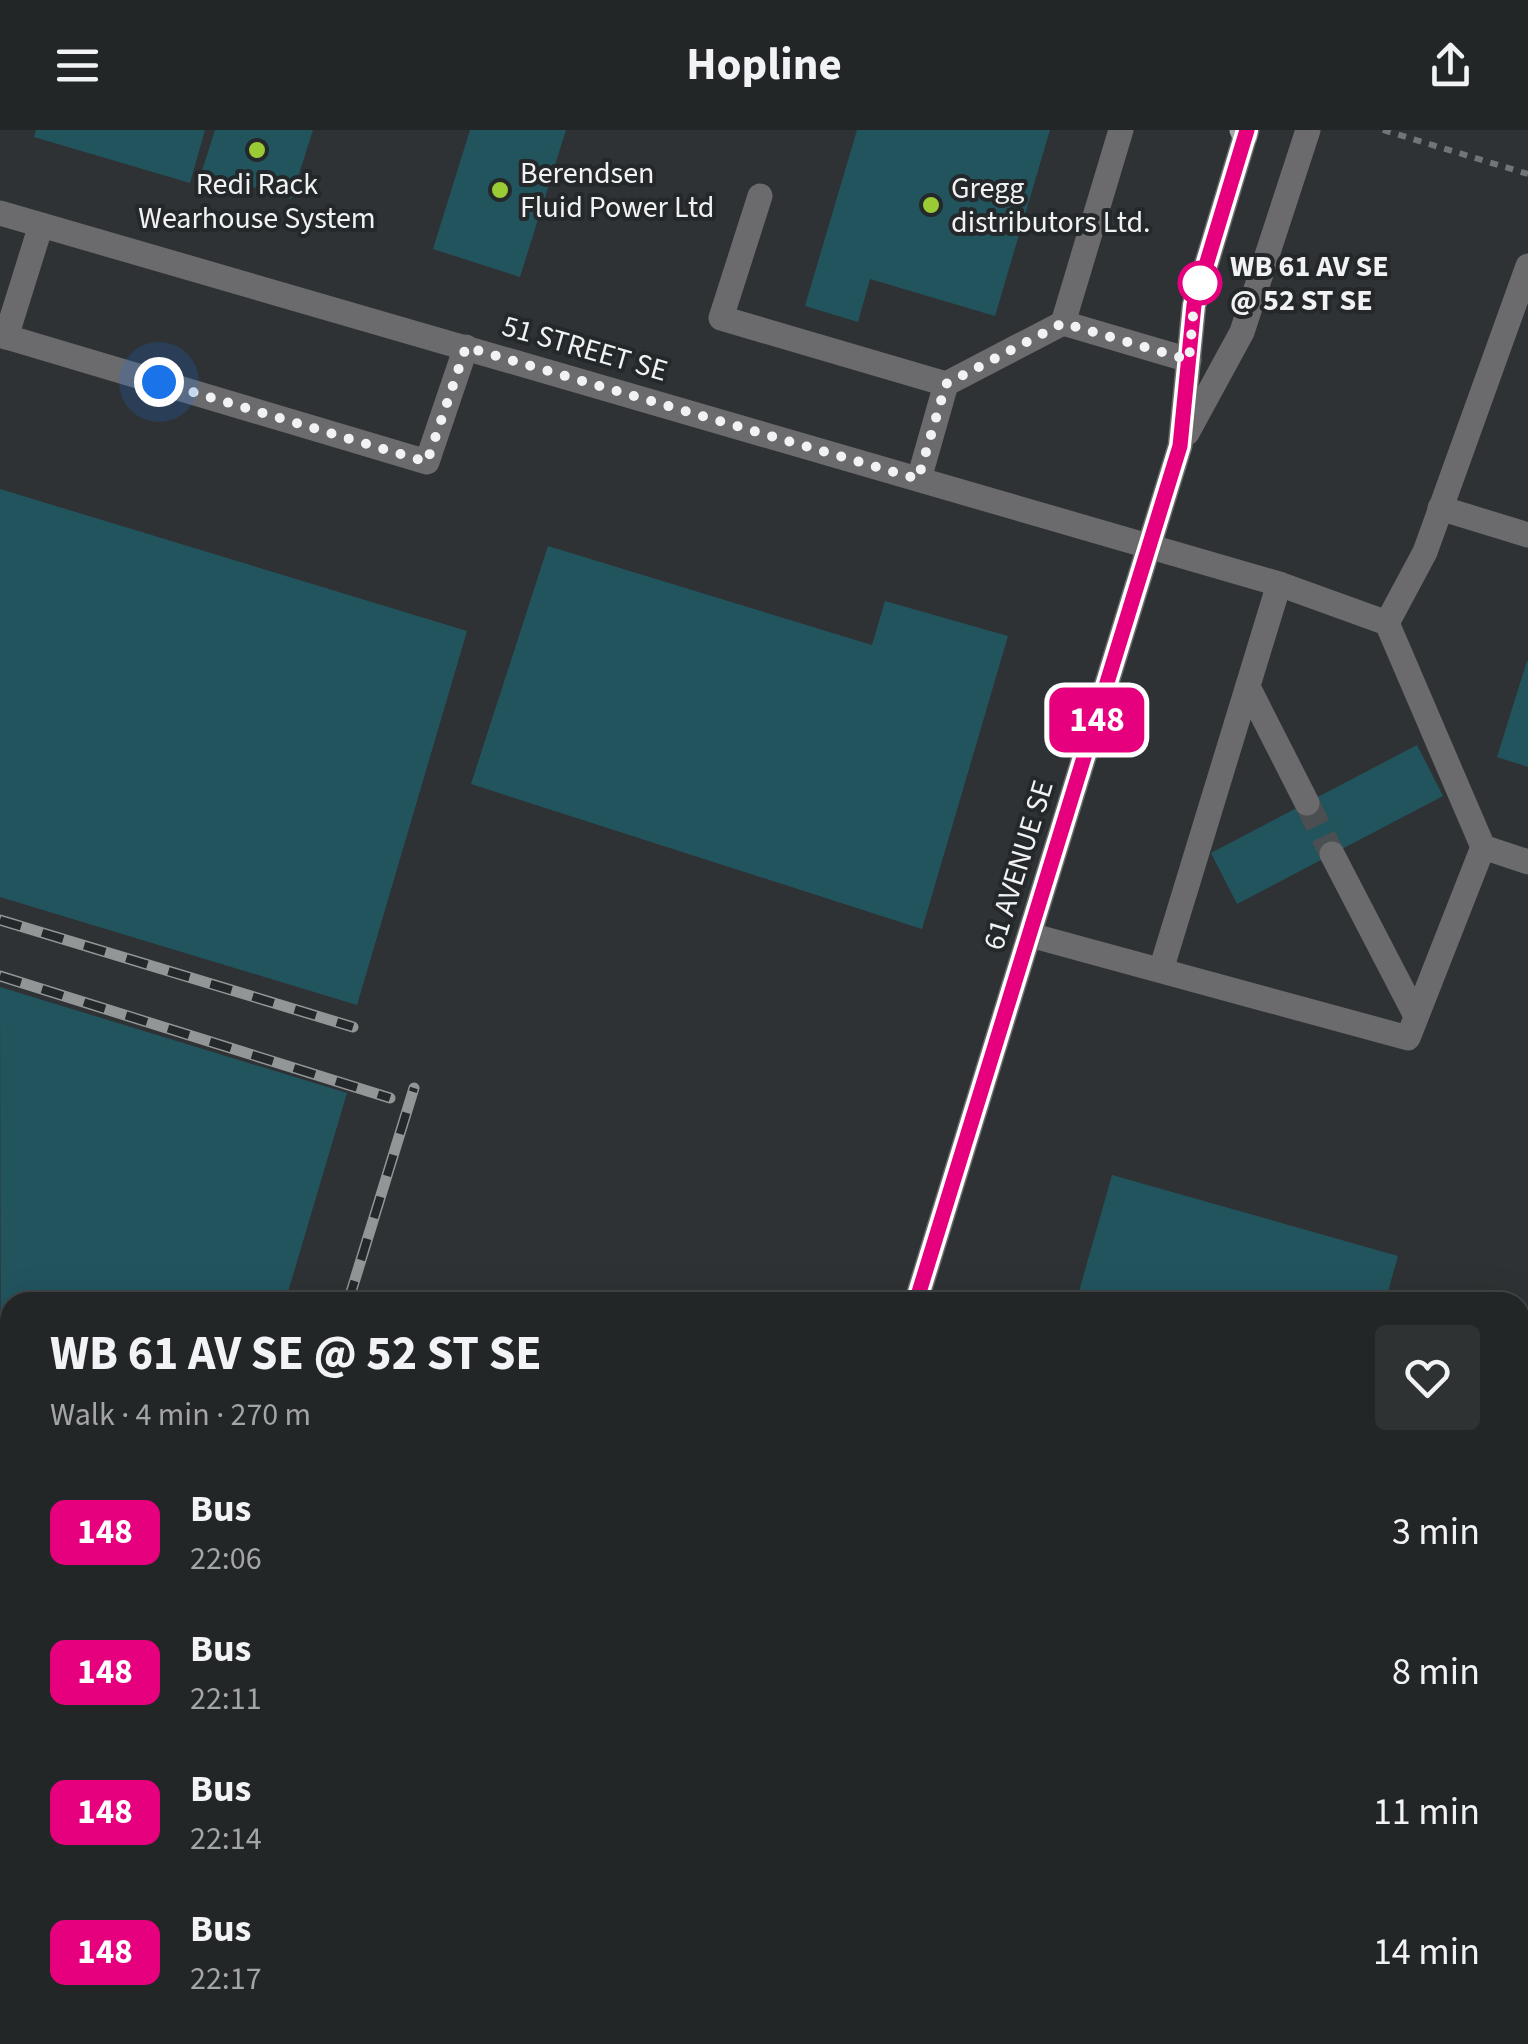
<!DOCTYPE html>
<html lang="en">
<head>
<meta charset="utf-8">
<style>
  body { margin:0; font-family:"Source Sans 3",sans-serif; background:#2f3233; color:#f1f3f6; height:100vh; display:flex; flex-direction:column; font-size:38px; white-space:nowrap }
  * { box-sizing:border-box; margin:0 }
  p { font-size:32px; color:#a3a5a7 }
  .icon { flex:none; width:55px; height:55px; fill:none; stroke:currentColor; stroke-width:2; stroke-linecap:round; stroke-linejoin:round }
  .map { position:relative; flex:1; overflow:hidden }
  .sheet { position:absolute; left:0px; top:1162px; width:1530px; height:752px; display:flex; flex-direction:column; background:#232627; border-radius:30px 30px 0 0; box-shadow:0 10px 40px #0002,0 0 0 2px #404344 }
  .sheet>* { flex:none }
  .badge { padding:0 20px; border-radius:15px; font-size:35px; line-height:65px }
  .you { position:absolute; width:50px; height:50px; margin:-25px; border:8px solid #fff; border-radius:50%; background:#1a73e8; box-shadow:0 0 0 15px #1a73e833 }
  .map>.badge { position:absolute; translate:-50% -50%; box-shadow:0 0 0 5px #fff }
  .round { display:grid; place-items:center; flex:none; width:105px; height:105px; border-radius:10px; background:#2f3233 }
  .summary { display:flex; align-items:center; justify-content:space-between; height:170px; padding:0 50px }
  h1 { font-size:48px; font-weight:700; line-height:75px }
  ul { padding:0; list-style:none }
  li { display:flex; align-items:center; gap:30px; height:140px; padding:0 50px }
  li div { flex:1 }
  li b { display:block; font-size:38px }
  li em { font-style:normal }
  li .badge { min-width:110px; font-weight:700; text-align:center }
  header { display:flex; justify-content:space-between; align-items:center; height:130px; padding:0 50px; background:#232627; font-size:45px; font-weight:700 }
  .map>svg:first-child { display:block }
  .building { fill:#22545e }
  .lines { fill:none; stroke-linecap:round; stroke-linejoin:round }
  .minor-tunnel { stroke:#4c4f51; stroke-width:25; stroke-dasharray:25 12; stroke-linecap:butt }
  .path { stroke:#727577; stroke-width:6; stroke-dasharray:8 8; stroke-linecap:butt }
  .minor { stroke:#6b6b6d; stroke-width:25 }
  .major { stroke:#a2a4a7; stroke-width:25 }
  .rail-casing { stroke:#939697; stroke-width:11 }
  .rail { stroke:#25282a; stroke-width:8; stroke-dasharray:22; stroke-linecap:butt }
  .line-casing { stroke:#fff; stroke-width:22 }
  .line { stroke:#e6007e; stroke-width:15 }
  .walk { stroke:#f0f2f3; stroke-width:10; stroke-dasharray:0 18 }
  .poi-dot { fill:#9acb34; stroke:#25282a; stroke-width:4 }
  .stop-dot { fill:#fff; stroke:#e6007e; stroke-width:5 }
  .labels { text-anchor:middle; stroke-width:8; stroke-linejoin:round; paint-order:stroke }
  .poi-label { font-size:30px; fill:#f0f2f3; stroke:#25282a; text-anchor:start }
  .stop-label { font-size:30px; font-weight:bold; fill:#f0f2f3; stroke:#25282a; text-anchor:start }
  .street-label { font-size:30px; fill:#f0f2f3; stroke:#25282a }
</style>
</head>
<body>
<header><svg class="icon" aria-label="menu" viewBox="0 0 24 24"><path d="M4 6h16M4 12h16M4 18h16"/></svg>Hopline<svg class="icon" aria-label="share" viewBox="0 0 24 24"><path d="M12 15V3M7 8l5-5 5 5M5 13v7h14v-7"/></svg></header>
<div class="map">
<svg width="1528" height="1914" viewBox="0 0 1528 1914">
  <rect width="100%" height="100%" fill="#2f3234"/>
  <g class="building">
    <path d="M36,0H205L190,53L34,7Z"/>
    <path d="M215,0H313L291,69L202,41Z"/>
    <path d="M470,0H566L520,147L433,119Z"/>
    <path d="M857,0H1050L995,186L870,149L858,192L805,176Z"/>
    <path d="M0,359L467,501L357,875L0,767Z"/>
    <path d="M548,416L872,515L885,471L1008,506L922,799L471,654Z"/>
    <path d="M1527,531H1528V637L1497,627Z"/>
    <path d="M1417,615L1443,666L1237,774L1211,723Z"/>
    <path d="M0,857L347,963L285,1172H10V1292L1,1326Z"/>
    <path d="M1112,1045L1398,1126L1385,1172H1076Z"/>
    <path d="M1520,1584L1528,1587V1869L1520,1867Z"/>
    <path d="M170,1905H346L343,1914H167Z"/>
  </g>
  <g class="lines">
    <path class="minor-tunnel" d="M1307,673L1332,724"/>
    <path class="path" d="M1383,0L1528,44"/>
    <g class="minor">
      <path d="M760,66L721,188L946,254"/>
      <path d="M0,83L1279,454L1387,493L1425,422L1528,136"/>
      <path d="M1063,193L1121,0"/>
      <path d="M0,205L427,332L466,217"/>
      <path d="M6,207L41,95"/>
      <path d="M1187,303L1242,202L1308,0"/>
      <path d="M919,349L946,254L1063,193L1189,230"/>
      <path d="M1440,378L1528,405"/>
      <path d="M1387,493L1483,717"/>
      <path d="M1248,557L1307,673"/>
      <path d="M1332,724L1416,886"/>
      <path d="M1030,805L1408,908L1483,717L1528,732"/>
      <path d="M1161,840L1279,454"/>
      <path d="M916,1172L1180,316L1194,175L1247,0"/>
      <path d="M0,1434L10,1437"/>
      <path d="M1520,1507L1528,1481"/>
      <path d="M0,1573L10,1576"/>
      <path d="M1089,1905L1118,1914"/>
      <path d="M1458,1905L1488,1914"/>
      <path d="M687,1914L690,1905"/>
    </g>
    <path class="major" d="M1242,0L1245,5"/>
    <defs>
      <g id="rail">
        <path d="M0,790L353,897"/>
        <path d="M0,846L390,968"/>
        <path d="M348,1172L414,958"/>
        <path d="M120,1914L123,1905"/>
      </g>
    </defs>
    <use href="#rail" class="rail-casing"/>
    <use href="#rail" class="rail"/>
  </g>
  <g class="lines">
    <defs>
      <path id="line" d="M916,1172L1180,316L1194,175L1247,0"/>
    </defs>
    <use href="#line" class="line-casing"/>
    <use href="#line" class="line"/>
    <path class="walk" d="M159,252L427,332L466,217L918,349L946,254L1063,193L1189,230L1194,175L1204,141L1200,153"/>
  </g>
  <g class="poi-dot">
    <circle cx="257" cy="20" r="10"/>
    <circle cx="500" cy="60" r="10"/>
    <circle cx="931" cy="75" r="10"/>
  </g>
  <circle class="stop-dot" cx="1200" cy="153" r="20"/>
  <g class="labels">
    <g class="poi-label">
      <text x="520" y="53">Berendsen<tspan x="520" dy="34">Fluid Power Ltd</tspan></text>
      <text x="257" y="64" text-anchor="middle">Redi Rack<tspan x="257" dy="34">Wearhouse System</tspan></text>
      <text x="951" y="68">Gregg<tspan x="951" dy="34">distributors Ltd.</tspan></text>
    </g>
    <g class="stop-label">
      <text x="1230" y="146">WB 61 AV SE<tspan x="1230" dy="34">@ 52 ST SE</tspan></text>
    </g>
    <g class="street-label">
      <text transform="translate(585 218) rotate(16)" y="10">51 STREET SE</text>
      <text transform="translate(1018 735) rotate(-73)" y="10">61 AVENUE SE</text>
    </g>
  </g>
</svg>
<div class="you" style="left:159px;top:252px"></div>
<b class="badge" style="left:1097px;top:590px;background:#e6007e;color:#fff">148</b>
<section class="sheet">
<div class="summary"><div><h1>WB 61 AV SE @ 52 ST SE</h1><p>Walk · 4 min · 270 m</p></div><a class="round"><svg class="icon" aria-label="heart" viewBox="0 0 24 24"><path d="M12 20l-8-8c-3-5 5-10 8-4 3-6 11-1 8 4z"/></svg></a></div>
<ul>
<li><span class="badge" style="background:#e6007e;color:#fff">148</span><div><b>Bus</b><p>22:06</p></div><em>3 min</em></li>
<li><span class="badge" style="background:#e6007e;color:#fff">148</span><div><b>Bus</b><p>22:11</p></div><em>8 min</em></li>
<li><span class="badge" style="background:#e6007e;color:#fff">148</span><div><b>Bus</b><p>22:14</p></div><em>11 min</em></li>
<li><span class="badge" style="background:#e6007e;color:#fff">148</span><div><b>Bus</b><p>22:17</p></div><em>14 min</em></li>
</ul>
</section>
</div>
</body>
</html>
